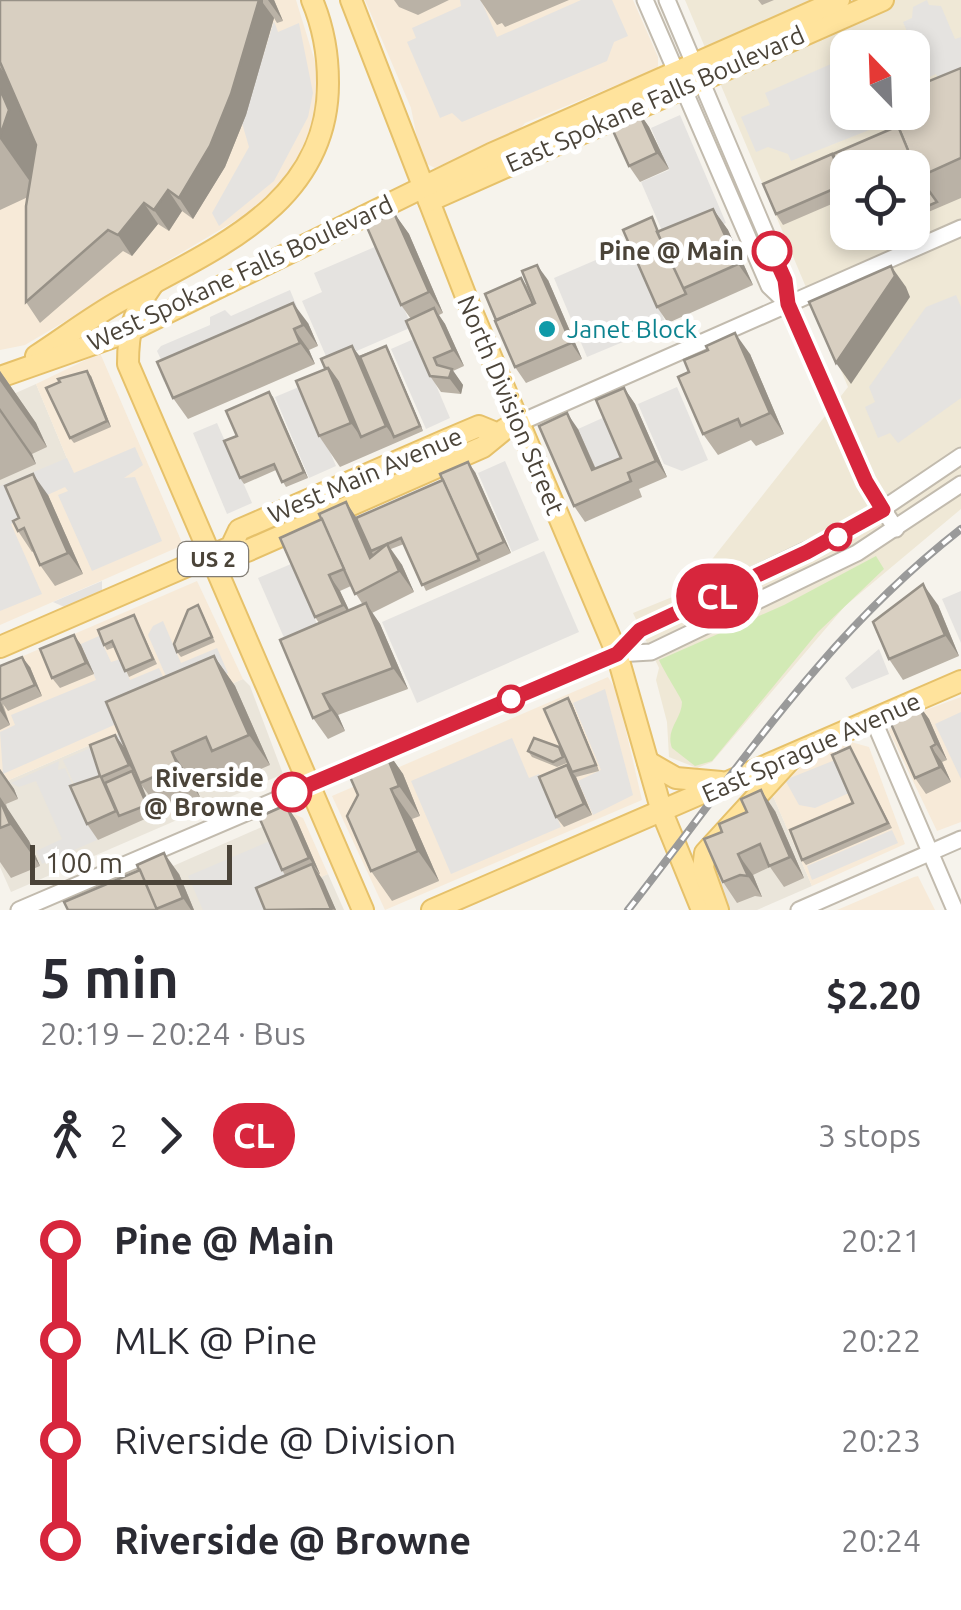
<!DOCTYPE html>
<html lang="en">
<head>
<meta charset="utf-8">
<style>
  body { margin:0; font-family:Ubuntu,sans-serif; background:#f2f2f3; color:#2b2b33; height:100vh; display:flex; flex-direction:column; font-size:38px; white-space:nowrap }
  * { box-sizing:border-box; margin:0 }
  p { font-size:32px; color:#7c7c81 }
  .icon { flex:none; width:55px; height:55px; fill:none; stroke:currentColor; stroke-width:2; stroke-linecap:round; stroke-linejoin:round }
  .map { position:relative; height:910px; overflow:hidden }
  .sheet { display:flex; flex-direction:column; background:#fff; flex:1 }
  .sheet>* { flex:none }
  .badge { padding:0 20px; border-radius:32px; font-size:35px; line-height:65px }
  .needle { width:65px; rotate:337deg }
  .buttons { position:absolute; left:830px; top:30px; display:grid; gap:20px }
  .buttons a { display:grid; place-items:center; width:100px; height:100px; border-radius:20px; background:#fff; box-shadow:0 5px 15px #0003; font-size:50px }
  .scale { position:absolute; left:30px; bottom:25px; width:202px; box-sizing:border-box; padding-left:10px; border:5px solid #4b4439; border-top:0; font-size:28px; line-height:35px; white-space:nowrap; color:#4b4439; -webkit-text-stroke:8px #fff; paint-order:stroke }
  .map>.badge { position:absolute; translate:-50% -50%; box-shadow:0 0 0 5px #fff }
  .legs { display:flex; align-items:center; gap:15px; height:110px; padding:0 40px; font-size:32px }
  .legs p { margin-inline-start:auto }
  .summary { display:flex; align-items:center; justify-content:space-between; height:170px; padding:0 40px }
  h1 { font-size:55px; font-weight:700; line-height:75px }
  ul { padding:0 40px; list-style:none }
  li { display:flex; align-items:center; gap:35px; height:100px; font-size:38px }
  li i { display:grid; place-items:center; width:15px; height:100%; margin:0 12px; background:currentColor }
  li i::after { content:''; width:25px; height:25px; margin:-12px; border:8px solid; border-radius:50%; background:#fff }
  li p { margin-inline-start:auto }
  li:first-child i { background:linear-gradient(#0000 50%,currentColor 0) }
  li:last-child i { background:linear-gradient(currentColor 50%,#0000 0) }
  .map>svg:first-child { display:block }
  .residential { fill:#eae5da }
  .commercial { fill:#f7ead8 }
  .education { fill:#efe8d6; fill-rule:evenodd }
  .green { fill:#d2eab5 }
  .parking { fill:#e5e3e0 }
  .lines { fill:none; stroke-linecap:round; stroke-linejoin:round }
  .minor-casing { stroke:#c2bbae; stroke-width:19 }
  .major-casing { stroke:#e6c16a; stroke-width:24 }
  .minor { stroke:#fff; stroke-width:15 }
  .major { stroke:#ffe39c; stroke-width:20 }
  .rail-casing { stroke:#9a9a9a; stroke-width:8 }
  .rail { stroke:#fff; stroke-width:4; stroke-dasharray:11; stroke-linecap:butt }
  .wall { fill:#bab2a6; fill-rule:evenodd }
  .shaded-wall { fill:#979187 }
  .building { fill:#d8cfc1; stroke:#979187; stroke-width:2.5 }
  .line-1-casing { stroke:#fff; stroke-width:22 }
  .line-1 { stroke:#d7263d; stroke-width:15 }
  .stop-1-dot { fill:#fff; stroke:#d7263d; stroke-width:5 }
  .culture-dot { fill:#0f9aa8; stroke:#fff; stroke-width:4 }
  .labels { text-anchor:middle; stroke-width:10; stroke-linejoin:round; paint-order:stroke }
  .shield { fill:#fff; stroke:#817c74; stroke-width:2.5 }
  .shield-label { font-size:22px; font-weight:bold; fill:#4b4439 }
  .street-label { font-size:25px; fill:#4b4439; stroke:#fff }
  .stop-label { font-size:25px; font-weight:bold; fill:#4b4439; stroke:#fff; text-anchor:end }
  .culture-label { font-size:25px; fill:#0d838f; stroke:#fff; text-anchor:start }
</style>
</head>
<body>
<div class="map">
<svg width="961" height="910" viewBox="0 0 961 910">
  <rect width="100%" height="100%" fill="#f6f3ec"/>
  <g class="residential">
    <path d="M36,384L73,473L0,505V400Z"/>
    <path d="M243,679L250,686L283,774L11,892L0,867V784Z"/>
    <path d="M770,789L812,886L757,910H725L709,855Z"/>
    <path d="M264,826L293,889L328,874L344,910H73Z"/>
  </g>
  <g class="commercial">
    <path d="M0,0H296L320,78L319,100L304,146L282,182L257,208L25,345L0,350Z"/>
    <path d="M365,0H633L658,57V68L525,123L517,132L435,168L425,163L419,148L411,108Z"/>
    <path d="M100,353L183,545L0,625V505L73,473L36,384Z"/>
    <path d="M197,581L243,679L0,784V666Z"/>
    <path d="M608,677L617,692L642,800L385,910L332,796Z"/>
    <path d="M961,697V822L937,831L889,731L896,721Z"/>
    <path d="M851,742L869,747L905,844L812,886L770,789L778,776Z"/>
    <path d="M294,814L303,818L328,874L293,890L264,826Z"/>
    <path d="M918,876L935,910H837L914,877Z"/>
  </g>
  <path class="education" d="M685,0H961V509L845,606L712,762L697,768L669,757L667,722L656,680L659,668L633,613L687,591L848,387ZM848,48H912V112H848ZM848,168H912V232H848Z"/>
  <path class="green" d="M876,556L884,569L818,632L712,761L695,766L672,748C665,729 682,719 682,702C682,699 663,670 659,660L784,605Z"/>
  <g class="parking">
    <path d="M460,0H481L497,37L581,0H612L628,36L614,42L607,61L462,122L452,113L440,118L407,42L416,38L412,28L461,6Z"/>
    <path d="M927,0L929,5L941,6L955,39L961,37V75L941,84L936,74L927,78L903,22L912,18L913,7Z"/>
    <path d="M274,21L278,32L299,23L313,93L308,117L274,181L219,226L212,213L249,147L242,123Z"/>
    <path d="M847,57L848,112L912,113L791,161L788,154L768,147L756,152L741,117L770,105L765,93Z"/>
    <path d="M680,115L726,223L669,247L641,182L669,170L651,128Z"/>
    <path d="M633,244L666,324L587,357L554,278Z"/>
    <path d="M377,246L412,327L329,363L302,301L322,292L314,273Z"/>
    <path d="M290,290L304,324L173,370L164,382L160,372L164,366L157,351L161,346L210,325V317L225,310L231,316Z"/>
    <path d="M956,295L961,307V398L898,443L890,433L878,438L865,407L875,402L869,387L926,307Z"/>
    <path d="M416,338L450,418L426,429L391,349Z"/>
    <path d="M330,374L312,410L336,466L309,478L275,397Z"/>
    <path d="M677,387L708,460L682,471L664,464L638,404Z"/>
    <path d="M607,416L632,473L603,486L578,429Z"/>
    <path d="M217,423L252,503L227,514L193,433Z"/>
    <path d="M135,447L143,465L124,478L135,477L162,541L92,571L58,495L68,491L65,487L21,507L24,518L11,524L42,594L0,611V486L67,458L74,473Z"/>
    <path d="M505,461L539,540L512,552L478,473Z"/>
    <path d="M544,551L579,632L417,703L382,622Z"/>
    <path d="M291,564L322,635L289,649L258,578Z"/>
    <path d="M102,581V592L69,609L53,602Z"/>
    <path d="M961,591V643L942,599Z"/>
    <path d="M163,621L181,663L217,648L228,673L182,693L168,681L148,635L153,626Z"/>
    <path d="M99,636L111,662L121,659L130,680L159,668L173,699L3,774L0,732L15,725L11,715L96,680L81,644Z"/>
    <path d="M879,649L889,674L852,689L845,678Z"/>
    <path d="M605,689L633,795L593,815L578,781L601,770L573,703Z"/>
    <path d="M961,712V779L935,724Z"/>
    <path d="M120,735L124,745L96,758L109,789L82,801L63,760Z"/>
    <path d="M512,738L529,778L539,774L561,827L451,874L411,781Z"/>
    <path d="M835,760L849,793L815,808L799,805L785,780Z"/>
    <path d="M59,761L58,770L65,768L97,840L42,864L36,851L62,839L36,781L19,787L11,783Z"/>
    <path d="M892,830L898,843L812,880L807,866Z"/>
    <path d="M270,841L291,889L265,910H203L188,876Z"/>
  </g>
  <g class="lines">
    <defs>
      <g id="minor">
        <path d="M645,0L769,286L788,304"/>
        <path d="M667,0L785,279L788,304L866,483L896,529"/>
        <path d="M519,423L961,228"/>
        <path d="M617,654L640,630L859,525L961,456"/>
        <path d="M873,719L955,910"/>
        <path d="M19,910L617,654L651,652L857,553L961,484"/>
        <path d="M799,910L961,839"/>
      </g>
      <g id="major">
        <path d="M351,0L470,307L617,654L662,812L702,910"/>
        <path d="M429,201L883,0"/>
        <path d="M153,284C133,312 128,330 128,364L363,910"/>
        <path d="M36,356C64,338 91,317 120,301C211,250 329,206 328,82C328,54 323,26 312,0"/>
        <path d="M0,377L128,332L491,154L839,0"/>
        <path d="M231,547L247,551L483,447L505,429"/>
        <path d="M0,647L231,547L239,530L446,440L479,426L496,433"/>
        <path d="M648,762L676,778L721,782"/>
        <path d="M432,910L961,681"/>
        <path d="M718,910L703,868L705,853L791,759"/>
      </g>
    </defs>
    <use href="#minor" class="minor-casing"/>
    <use href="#major" class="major-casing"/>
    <use href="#minor" class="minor"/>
    <use href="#major" class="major"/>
    <defs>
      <path id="rail" d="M628,910C736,773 821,638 961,529"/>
    </defs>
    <use href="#rail" class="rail-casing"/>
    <use href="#rail" class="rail"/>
  </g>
  <g class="wall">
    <path d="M0,0H274L283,21L277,23L274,18L246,115L225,167L193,219L182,211L169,231L158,224L132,256L123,251L40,323L26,302L28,197L0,210Z"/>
    <path d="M394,0H449L418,15L399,7Z"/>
    <path d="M480,0H569L505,27L502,23L497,25Z"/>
    <path d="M758,0H774L762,5Z"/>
    <path d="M961,68V198L912,219V168H848V197L783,225L776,214L898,126Z"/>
    <path d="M638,111L649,127L669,169L640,182L629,166Z"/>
    <path d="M713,209L728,230L753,285L668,323L657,307L661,231Z"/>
    <path d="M394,213L409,234L443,313L439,315L445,324L464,366L453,371L463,385L461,394L441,392L430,376L411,319L401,305Z"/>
    <path d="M867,232H882L870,237Z"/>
    <path d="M521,278L529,289L548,280L582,359L526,383L515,367Z"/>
    <path d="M308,323L318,346L309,350L315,364L188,419L173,398L157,362Z"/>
    <path d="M386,346L389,351L423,431L340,467L319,436L325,368Z"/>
    <path d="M750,354L784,434L756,446L751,440L718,455L703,434Z"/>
    <path d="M0,371L36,423L47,447L32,454L36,464L0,480Z"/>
    <path d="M91,376L111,427L74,443L70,438Z"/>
    <path d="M624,388L635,404L667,477L639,489L642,497L585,522L574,506L578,429L596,469L621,458Z"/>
    <path d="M269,392L308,478L286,487L276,470L244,484L240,478L237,436Z"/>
    <path d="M475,472L511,553L426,591L404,544L391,549L402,565L414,592L372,613L380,624L408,689L338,715L345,731L328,739L313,718L319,623L315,617L322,519L346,502L356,518ZM351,586L363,605L349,610L340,591Z"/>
    <path d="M48,495L83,574L55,586L40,565L34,551L32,552L18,531L19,518Z"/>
    <path d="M938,605L959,656L903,680L889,659Z"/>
    <path d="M201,610L215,642L181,657L177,652Z"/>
    <path d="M134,615L157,664L129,677L115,647L107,650L104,645Z"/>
    <path d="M74,635L81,645L94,674L60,688L52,678Z"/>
    <path d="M214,656L235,686L270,765L233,781L225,768L193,782L200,797L162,813L140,783L154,815L98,840L87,824L100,776L115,735L126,750Z"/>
    <path d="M0,666L30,667L42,696L8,711L3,704L10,725L0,730Z"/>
    <path d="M568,698L572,704L599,771L576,777L592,815L564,827L556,817L571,770Z"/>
    <path d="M918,704L929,719L947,760L942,762L951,782L926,794L915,778Z"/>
    <path d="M382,744L403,774L420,816L412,819L439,881L392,901L371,871L358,795Z"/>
    <path d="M559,747L567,763L557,767L532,757L528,751Z"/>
    <path d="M850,747L892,828L806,865L802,860L853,803Z"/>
    <path d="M0,769L14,789L18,799L6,804L8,811L29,841L40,866L11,878L0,862Z"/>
    <path d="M286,805L297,821L320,874H319L336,910H265L285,875L282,870Z"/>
    <path d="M775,811L804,878L784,887L770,867L753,875L762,897L755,896L737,903L723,882L722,832Z"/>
    <path d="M179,874L194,910H68Z"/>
  </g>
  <g class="shaded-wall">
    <path d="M259,0H263V3L274,18L246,115L225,167L193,219L179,198Z"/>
    <path d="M268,0H274L283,21Z"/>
    <path d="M0,67L14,87L47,164L38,193L0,139Z"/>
    <path d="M638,111L649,127L669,169L657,153Z"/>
    <path d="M168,190L182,211L169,231L154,210Z"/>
    <path d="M144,203L158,224L132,256L118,235Z"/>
    <path d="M713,209L728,230L753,285L738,264Z"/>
    <path d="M394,213L409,234L443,313L429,292Z"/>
    <path d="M537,265L548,280L582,359L571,343Z"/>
    <path d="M891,266L906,287L910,297L851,384L836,363Z"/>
    <path d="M293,303L308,323L318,346L303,325Z"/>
    <path d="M434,308L445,324L464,366L453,350Z"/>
    <path d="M294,329L309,350L315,364L300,343Z"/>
    <path d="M735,333L750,354L784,434L770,413Z"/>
    <path d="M352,346L364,362L394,437L386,426Z"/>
    <path d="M386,346L389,351L423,431L420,426Z"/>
    <path d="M328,368L349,398L361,437L351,423Z"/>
    <path d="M452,369L463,385L461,394L449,378Z"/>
    <path d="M0,371L36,423L47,447L0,381Z"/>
    <path d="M87,371L91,376L111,427L107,421Z"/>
    <path d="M624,388L635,404L667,477L656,461Z"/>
    <path d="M269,392L273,397L308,478L304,472Z"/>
    <path d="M0,408L32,454L36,464L0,412Z"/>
    <path d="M567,413L578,429L603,486L592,470Z"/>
    <path d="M468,462L475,472L511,553L504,542Z"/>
    <path d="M33,474L48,495L83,574L68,553Z"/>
    <path d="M346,502L360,523L371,551L375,557L370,558Z"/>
    <path d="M387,544L402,565L414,592L399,571Z"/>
    <path d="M329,575L340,591L354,621L343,605Z"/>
    <path d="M923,584L938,605L959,656L945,635Z"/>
    <path d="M366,603L380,624L408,689L393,668Z"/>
    <path d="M74,635L81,645L94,674L86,663Z"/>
    <path d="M214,656L235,686L270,765L249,735Z"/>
    <path d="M22,657L30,667L42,696L35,685Z"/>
    <path d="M323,694L338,715L345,731L331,710Z"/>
    <path d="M0,695V700L10,725L0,711Z"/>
    <path d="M568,698L572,704L599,771L596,765Z"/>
    <path d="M918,704L929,719L947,760L936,744Z"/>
    <path d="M115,735L126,750L140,781L129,765Z"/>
    <path d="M382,744L403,774L420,816L399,786Z"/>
    <path d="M931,747L942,762L951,782L940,767Z"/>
    <path d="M172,752L193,782L200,797L178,766Z"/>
    <path d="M567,765L576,777L592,815L584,804Z"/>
    <path d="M0,769L14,789L18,799L0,773Z"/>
    <path d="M132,771L140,781L154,815L147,805Z"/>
    <path d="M391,789L412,819L439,881L418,851Z"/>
    <path d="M761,790L775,811L804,878L790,857Z"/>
    <path d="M0,797L29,841L40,866L10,824L0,812Z"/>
    <path d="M286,805L297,821L320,874L309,858Z"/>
    <path d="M164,853L179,874L194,910H191L183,898Z"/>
    <path d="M738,854L753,875L762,897L748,876Z"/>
    <path d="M312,864L323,880L336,910L331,909Z"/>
  </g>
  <g class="building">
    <path d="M0,0H259L231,94L210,146L179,198L168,190L154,210L144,203L118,235L108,230L26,302V206L36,145L0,62Z"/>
    <path d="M961,68V158L919,177L892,112H912V88Z"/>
    <path d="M0,89L9,110L0,136Z"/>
    <path d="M638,111L657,153L629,166L610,124Z"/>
    <path d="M898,126L919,177L937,202L912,213V168H848V188L833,154Z"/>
    <path d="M832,154L845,184L776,214L763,184Z"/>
    <path d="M713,209L738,264L682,289L657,232Z"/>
    <path d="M394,213L429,292L401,305L366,225Z"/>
    <path d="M652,217L658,232H657L686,294L657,307L623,230Z"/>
    <path d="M537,265L571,343L515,367L495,321L535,303L522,271Z"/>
    <path d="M891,266L895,276L836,363L809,302Z"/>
    <path d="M521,278L533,304L496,320L485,294Z"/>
    <path d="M293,303L303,325L294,329L300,343L173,398L157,362Z"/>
    <path d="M434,308L453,350L434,358L437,365L452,369L449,378L430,376L406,321Z"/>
    <path d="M735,333L770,413L741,426L738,419L703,434L678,377L689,372L684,360L708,350L706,346Z"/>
    <path d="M352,346L386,426L361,437L338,382L328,368H325L321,359Z"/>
    <path d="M386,346L420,426L394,437L360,357Z"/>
    <path d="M328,368L351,423L319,436L296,381Z"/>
    <path d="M87,371L107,421L70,438L46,388L60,382L58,379Z"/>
    <path d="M624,388L656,461L628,473L631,481L574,506L539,426L567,413L592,470L621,458L596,400Z"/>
    <path d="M269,392L304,472L282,482L274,464L240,478L224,441L237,436L226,411Z"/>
    <path d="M468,462L504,542L476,555L440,474Z"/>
    <path d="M33,474L68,553L40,565L24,528L18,531L13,521L19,518L5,486Z"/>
    <path d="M443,480L479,560L422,585L401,538L371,551L356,518Z"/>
    <path d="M346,502L370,558L387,544L399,571L355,594L319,514Z"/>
    <path d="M322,519L344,569L329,575L343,605L315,617L280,538Z"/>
    <path d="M923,584L945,635L889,659L873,622Z"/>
    <path d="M366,603L393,668L323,694L331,710L313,718L280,640Z"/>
    <path d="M198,605L212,637L177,652L174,644L188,610Z"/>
    <path d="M134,615L153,659L125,671L112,641L104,645L98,630Z"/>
    <path d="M74,635L86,663L52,678L40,649Z"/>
    <path d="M214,656L249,735L212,751L206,737L172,752L178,766L140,783L106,702Z"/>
    <path d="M22,657L35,685L0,700V666Z"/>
    <path d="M568,698L596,765L572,772L544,709Z"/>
    <path d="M918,704L936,744L931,747L940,767L915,778L888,717Z"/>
    <path d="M115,735L129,765L101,777L116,811L87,824L70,786L100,776L90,745Z"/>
    <path d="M534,738L559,747L563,757L553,762L528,751Z"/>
    <path d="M382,744L399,786L391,789L418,851L371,871L347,816L358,795L343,761Z"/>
    <path d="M850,747L888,823L802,860L790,830L853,803L832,755Z"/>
    <path d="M567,765L584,804L556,817L539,777Z"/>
    <path d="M132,771L147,805L119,816L105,783Z"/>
    <path d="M761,790L790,857L769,866L760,844L738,854L748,876L740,875L723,882L704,839L722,832L719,824L747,812L741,799Z"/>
    <path d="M0,800L10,824L0,828Z"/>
    <path d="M286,805L309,858L282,870L259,817Z"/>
    <path d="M164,853L183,898L156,909L137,865Z"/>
    <path d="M312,864L331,909L265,910L256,888Z"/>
    <path d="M140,870L157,910H68L64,902Z"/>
  </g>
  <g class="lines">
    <defs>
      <path id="line-1" d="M292,792L617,654L640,630L807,552L883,510L866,482L788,304L785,280L772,251"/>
    </defs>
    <use href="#line-1" class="line-1-casing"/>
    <use href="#line-1" class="line-1"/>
  </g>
  <g class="stop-1-dot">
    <circle cx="772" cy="251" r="18"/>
    <circle cx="838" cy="537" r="12"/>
    <circle cx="511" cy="699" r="12"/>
    <circle cx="292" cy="792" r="18"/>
  </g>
  <circle class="culture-dot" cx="547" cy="329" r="10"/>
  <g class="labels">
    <rect class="shield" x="178" y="542" width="70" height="34" rx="8"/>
    <g class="shield-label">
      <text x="213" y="567">US 2</text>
    </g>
    <g class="street-label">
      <text transform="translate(655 99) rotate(-24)" y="9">East Spokane Falls Boulevard</text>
      <text transform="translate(240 273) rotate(-25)" y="9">West Spokane Falls Boulevard</text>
      <text transform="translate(511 405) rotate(67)" y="9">North Division Street</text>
      <text transform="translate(365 475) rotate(-23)" y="9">West Main Avenue</text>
      <text transform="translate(811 747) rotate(-24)" y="9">East Sprague Avenue</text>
    </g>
    <g class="stop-label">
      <text x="744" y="260">Pine @ Main</text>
      <text x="264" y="787">Riverside<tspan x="264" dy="29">@ Browne</tspan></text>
    </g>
    <g class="culture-label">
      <text x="567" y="338">Janet Block</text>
    </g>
  </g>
</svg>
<div class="buttons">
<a><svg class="needle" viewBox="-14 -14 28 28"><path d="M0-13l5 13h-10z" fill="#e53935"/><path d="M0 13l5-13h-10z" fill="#7c7c81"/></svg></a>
<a><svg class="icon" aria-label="locate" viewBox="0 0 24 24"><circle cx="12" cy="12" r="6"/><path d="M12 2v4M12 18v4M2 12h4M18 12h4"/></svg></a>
</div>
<div class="scale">100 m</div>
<b class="badge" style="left:717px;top:596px;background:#d7263d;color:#fff">CL</b>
</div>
<section class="sheet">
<div class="summary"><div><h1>5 min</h1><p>20:19 – 20:24 · Bus</p></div><b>$2.20</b></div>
<div class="legs"><svg class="icon" aria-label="walk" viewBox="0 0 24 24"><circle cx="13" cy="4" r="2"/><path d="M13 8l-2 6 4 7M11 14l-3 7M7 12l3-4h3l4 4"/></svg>2<svg class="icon" aria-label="forward" viewBox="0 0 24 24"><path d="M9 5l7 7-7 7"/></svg><b class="badge" style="background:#d7263d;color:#fff">CL</b><p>3 stops</p></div>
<ul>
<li><i style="color:#d7263d"></i><b>Pine @ Main</b><p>20:21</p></li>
<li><i style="color:#d7263d"></i><span>MLK @ Pine</span><p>20:22</p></li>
<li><i style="color:#d7263d"></i><span>Riverside @ Division</span><p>20:23</p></li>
<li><i style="color:#d7263d"></i><b>Riverside @ Browne</b><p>20:24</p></li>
</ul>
</section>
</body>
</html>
